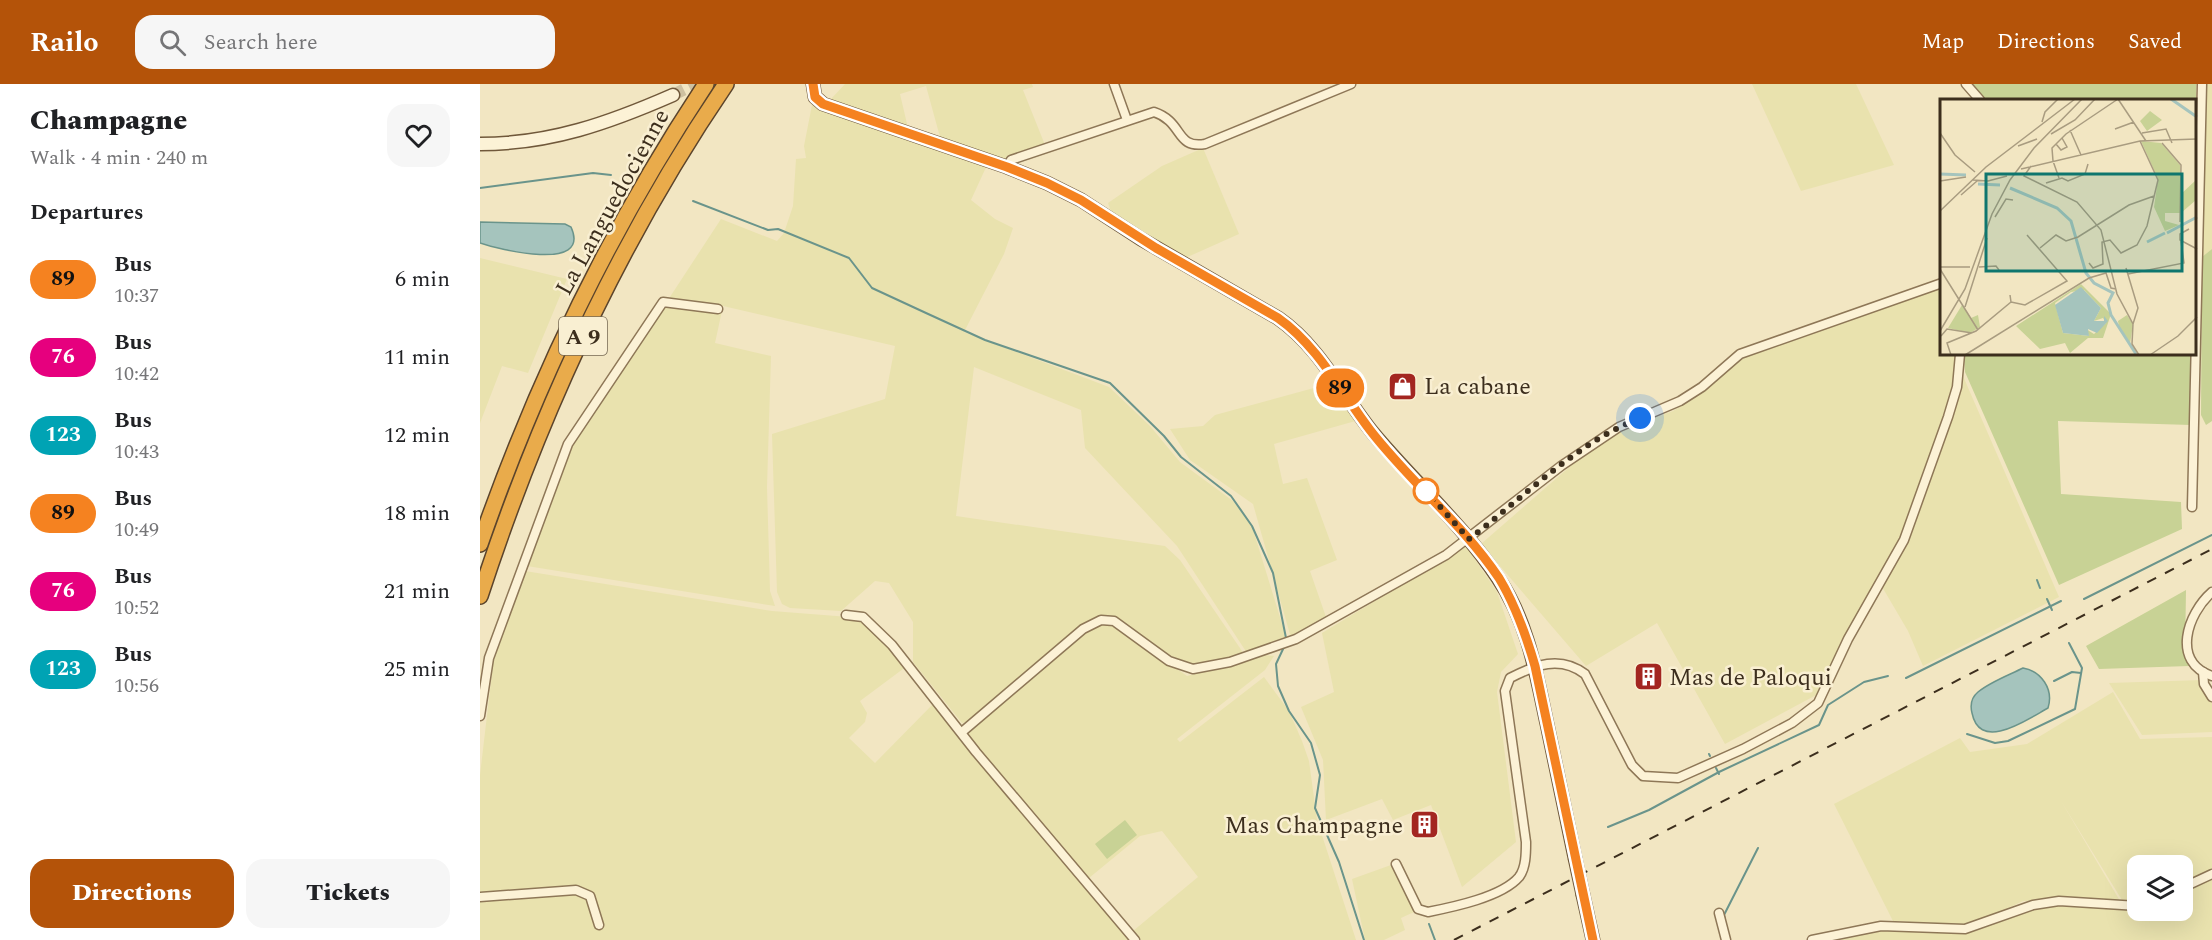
<!DOCTYPE html>
<html lang="en">
<head>
<meta charset="utf-8">
<style>
  body { margin:0; font-family:Spectral,serif; background:#f6f6f6; color:#202124; height:100vh; display:flex; flex-direction:column; font-size:22px; white-space:nowrap }
  * { box-sizing:border-box; margin:0 }
  p { font-size:20px; color:#757577 }
  .icon { flex:none; width:33px; height:33px; fill:none; stroke:currentColor; stroke-width:2; stroke-linecap:round; stroke-linejoin:round }
  .map { position:relative; flex:1; overflow:hidden }
  .drawer { display:flex; flex-direction:column; background:#fff; width:480px }
  .drawer>* { flex:none }
  .badge { padding:0 12px; border-radius:20px; font-size:21px; line-height:39px }
  .controls { position:absolute; left:1647px; top:771px; display:grid; gap:12px }
  .controls a { display:grid; place-items:center; width:66px; height:66px; border-radius:12px; background:#fff; box-shadow:0 6px 24px #0002; font-size:30px }
  .you { position:absolute; width:30px; height:30px; margin:-15px; border:4px solid #fff; border-radius:50%; background:#1a73e8; box-shadow:0 0 0 9px #1a73e833 }
  .map>.badge { position:absolute; translate:-50% -50%; box-shadow:0 0 0 3px #fff }
  h2 { padding:0 30px; font-size:22px; line-height:54px }
  .round { display:grid; place-items:center; flex:none; width:63px; height:63px; border-radius:18px; background:#f6f6f6 }
  .head { display:flex; align-items:center; justify-content:space-between; height:102px; padding:0 30px }
  h1 { font-size:28px; font-weight:800; line-height:45px }
  .cta { display:flex; gap:12px; margin-top:auto; padding:12px 30px }
  .cta a { flex:1; height:69px; border-radius:18px; background:#b45309; color:#fff; font-size:24px; font-weight:800; line-height:69px; text-align:center }
  .cta a+a { background:#f6f6f6; color:#202124 }
  ul { padding:0; list-style:none }
  li { display:flex; align-items:center; gap:18px; height:78px; padding:0 30px }
  li div { flex:1 }
  li b { display:block; font-size:22px }
  li em { font-style:normal }
  li .badge { min-width:66px; font-weight:700; text-align:center }
  header { display:flex; align-items:center; gap:36px; box-sizing:border-box; height:84px; padding:0 30px; background:#b45309; color:#fff }
  header strong { font-size:28px }
  nav { display:flex; gap:33px; margin-inline-start:auto; font-size:21px }
  .search { width:420px; height:54px; background:#f6f6f6; display:flex; align-items:center; gap:15px; box-sizing:border-box; padding:0 21px; border-radius:18px; color:#757577; font-size:22px }
  main { display:flex; flex:1; min-height:0 }
  .map>svg:first-child { display:block }
  .farmland { fill:#e9e2ae }
  .green { fill:#c8d295 }
  .water { fill:#a5c4bd; stroke:#6a948b; stroke-width:1.5 }
  .lines { fill:none; stroke-linecap:round; stroke-linejoin:round }
  .stream { stroke:#6a948b; stroke-width:2 }
  .secondary-tunnel { stroke:#cec1a1; stroke-width:12; stroke-dasharray:12 6; stroke-linecap:butt }
  .street-casing { stroke:#8e7757; stroke-width:11 }
  .secondary-casing { stroke:#70583a; stroke-width:15 }
  .highway-casing { stroke:#5b442c; stroke-width:18 }
  .street { stroke:#fcf2d6; stroke-width:8 }
  .secondary { stroke:#fcf2d6; stroke-width:12 }
  .highway { stroke:#e9ab4b; stroke-width:15 }
  .rail { stroke:#3c2e1d; stroke-width:2; stroke-dasharray:10 10; stroke-linecap:butt }
  .secondary-bridge-casing { stroke:#70583a; stroke-width:15; stroke-linecap:butt }
  .secondary-bridge { stroke:#fcf2d6; stroke-width:12 }
  .line-casing { stroke:#fff; stroke-width:14 }
  .line { stroke:#f58220; stroke-width:9 }
  .walk { stroke:#3c2e1d; stroke-width:6; stroke-dasharray:0 10.8 }
  .stop-dot { fill:#fff; stroke:#f58220; stroke-width:3 }
  .labels { text-anchor:middle; stroke-width:5; stroke-linejoin:round; paint-order:stroke }
  .shield { fill:#f9efd2; stroke:#756853; stroke-width:1.5 }
  .shield-label { font-size:22px; font-weight:bold; fill:#3c2e1d }
  .street-label { font-size:24px; fill:#3c2e1d; stroke:#f9efd2 }
  .poi-label { font-size:24px; fill:#3c2e1d; stroke:#f9efd2; text-anchor:start }
  .inset-river { fill:none; stroke:#a5c4bd; stroke-width:3 }
  .inset-road { fill:none; stroke:#a99c80; stroke-width:1.5 }
  .view { fill:#0f766e; fill-opacity:0.15; stroke:#0f766e; stroke-width:3 }
  .inset-edge { fill:none; stroke:#3c2e1d; stroke-width:3 }
</style>
</head>
<body>
<header>
<strong>Railo</strong>
<div class="search"><svg class="icon" aria-label="search" viewBox="0 0 24 24"><circle cx="10" cy="10" r="6"/><path d="M15 15l6 6"/></svg>Search here</div>
<nav><a>Map</a><a>Directions</a><a>Saved</a></nav>
</header>
<main>
<section class="drawer">
<div class="head"><div><h1>Champagne</h1><p>Walk · 4 min · 240 m</p></div><a class="round"><svg class="icon" aria-label="heart" viewBox="0 0 24 24"><path d="M12 20l-8-8c-3-5 5-10 8-4 3-6 11-1 8 4z"/></svg></a></div>
<h2>Departures</h2>
<ul>
<li><span class="badge" style="background:#f58220;color:#111">89</span><div><b>Bus</b><p>10:37</p></div><em>6 min</em></li>
<li><span class="badge" style="background:#e6007e;color:#fff">76</span><div><b>Bus</b><p>10:42</p></div><em>11 min</em></li>
<li><span class="badge" style="background:#00a3b4;color:#fff">123</span><div><b>Bus</b><p>10:43</p></div><em>12 min</em></li>
<li><span class="badge" style="background:#f58220;color:#111">89</span><div><b>Bus</b><p>10:49</p></div><em>18 min</em></li>
<li><span class="badge" style="background:#e6007e;color:#fff">76</span><div><b>Bus</b><p>10:52</p></div><em>21 min</em></li>
<li><span class="badge" style="background:#00a3b4;color:#fff">123</span><div><b>Bus</b><p>10:56</p></div><em>25 min</em></li>
</ul>
<div class="cta"><a>Directions</a><a>Tickets</a></div>
</section>
<div class="map">
<svg width="1732" height="856" viewBox="0 0 1732 856">
  <rect width="100%" height="100%" fill="#f2e6c2"/>
  <g class="farmland">
    <path d="M365,0H552L553,3L543,6L565,61L522,76L460,53L446,2L420,10L428,44L351,15Z"/>
    <path d="M1272,0H1376L1414,81L1321,107Z"/>
    <path d="M1726,0H1732V165L1722,173Z"/>
    <path d="M332,21L508,79L491,116L515,135L533,144L524,170L484,248L629,303L670,342L700,378L753,417L772,442L807,556L767,569L697,462L605,364L601,326L494,283L476,432L685,462L700,476L764,570L716,583L699,579L628,533H617L490,637L482,639L433,578V538L409,499L395,497L361,527L310,524L302,520L297,508L292,350L405,315L415,262L243,222L235,259L291,272L287,403L290,507L295,522L47,482L93,361L241,135L297,157L304,149L313,122L316,75L326,74L324,62Z"/>
    <path d="M723,64L759,150L703,175L633,133L628,119L682,82Z"/>
    <path d="M0,174L87,195L48,289L22,282L0,339Z"/>
    <path d="M1462,204V270H1476L1474,302L1423,453L1375,536L1338,610L1245,660L1177,539L1106,582L1001,460L1101,373L1140,346L1193,327L1228,305L1261,273Z"/>
    <path d="M1483,292L1579,513L1443,582L1428,547L1401,501L1437,434Z"/>
    <path d="M852,299L879,336L794,360L803,400L827,394L857,476L830,487L846,533L811,554L773,420L710,376L690,345L723,342L735,331Z"/>
    <path d="M986,462L1017,508L1038,570L1021,588L1017,608L1036,758L982,803L951,721L913,736L902,715L846,736L843,676L821,623L854,608L842,549Z"/>
    <path d="M45,487L292,527L382,534L427,582L380,617L387,629L385,638L369,654L395,679L455,618L651,856H0V815L104,805L0,810V691L14,572Z"/>
    <path d="M632,539L707,592L784,571L794,572L785,586L697,655L700,658L784,593L809,627L822,657L829,677L837,736L876,856H661L653,847L718,793L682,747L660,752L609,794L494,658L489,650L491,640L616,540Z"/>
    <path d="M1723,596L1732,613V648L1662,651L1629,599Z"/>
    <path d="M1633,608L1660,655L1732,653V786L1703,800L1702,782H1658L1657,818L1645,821L1581,717L1643,822L1587,815L1543,817L1493,841L1413,837L1354,720L1480,654L1490,668L1547,660Z"/>
    <path d="M911,781L934,828L921,834L925,846L904,856H885L872,795Z"/>
    <path d="M1732,791V856H1335L1409,843L1467,849L1496,847L1547,825L1575,819L1647,826L1657,824L1658,826H1702L1703,806Z"/>
  </g>
  <g class="green">
    <path d="M1493,0H1716V23V16H1506Z"/>
    <path d="M1732,165V337L1726,341L1721,331L1722,173Z"/>
    <path d="M1484,270H1711V341L1578,337L1581,410L1701,418L1702,445L1579,501L1485,288Z"/>
    <path d="M1706,506L1705,570L1709,582L1619,585L1606,562Z"/>
    <path d="M645,736L657,751L627,775L615,760Z"/>
  </g>
  <g class="water">
    <path d="M0,138L85,140L91,143C112,189 17,165 0,159Z"/>
    <path d="M1543,584C1561,587 1574,605 1568,624C1548,635 1500,669 1492,629C1490,621 1492,613 1498,608C1510,598 1529,591 1543,584Z"/>
  </g>
  <g class="lines">
    <g class="stream">
      <path d="M0,104L113,89L131,91"/>
      <path d="M213,117L288,146L298,145L369,174L392,204L446,229L505,256L630,299L684,352L701,373L751,412L772,442L793,489L806,554"/>
      <path d="M1557,496L1560,504"/>
      <path d="M1567,515L1572,526"/>
      <path d="M1604,515L1732,451"/>
      <path d="M804,563L796,580L798,602L809,627L831,659L840,691L835,724L859,778L884,856"/>
      <path d="M1426,594L1581,517"/>
      <path d="M1574,597L1592,588L1601,589"/>
      <path d="M1487,650L1515,659L1528,657L1595,625L1602,584L1589,559"/>
      <path d="M1229,670L1230,672"/>
      <path d="M1236,684L1239,690"/>
      <path d="M1128,743L1169,726L1239,688L1339,641L1348,621L1384,598L1408,592"/>
      <path d="M1245,836L1244,831L1278,764"/>
      <path d="M949,840L955,856"/>
    </g>
    <path class="secondary-tunnel" d="M193,11L215,0"/>
    <defs>
      <g id="street">
        <path d="M634,0L647,36"/>
        <path d="M1486,0L1500,16"/>
        <path d="M527,83L531,76L674,28C704,38 695,65 725,60L871,0"/>
        <path d="M1712,423L1722,0"/>
        <path d="M1732,508C1707,530 1691,578 1732,592"/>
        <path d="M366,531L383,533L412,561L496,668L655,856"/>
        <path d="M1723,588L1724,600L1732,613"/>
        <path d="M0,632L9,574L88,360L183,218L238,225"/>
        <path d="M482,648L603,545L621,536L634,537L689,577L713,585L750,578L816,555L966,471L1081,382L1139,343L1200,317L1222,303L1260,270L1462,199"/>
        <path d="M916,780L938,825L948,828C973,823 1022,813 1039,793C1046,784 1046,769 1046,758L1025,607L1030,594C1055,581 1080,571 1105,590L1152,681L1163,692L1198,694L1263,665L1312,639L1338,619L1368,555L1424,456L1468,333L1477,303L1480,270"/>
        <path d="M1702,804L1732,790"/>
        <path d="M0,813L96,806L110,812L119,841"/>
        <path d="M1239,829L1246,856"/>
        <path d="M1332,856L1401,842L1485,845L1553,821L1579,817L1658,822"/>
      </g>
      <g id="secondary">
        <path d="M333,0L335,13L343,20L527,83L567,99L601,116L661,155L798,234C840,263 862,311 893,349C934,398 983,441 1018,494C1048,538 1056,589 1067,640C1076,685 1086,729 1095,774"/>
        <path d="M0,60C70,60 129,39 193,11"/>
        <path d="M1103,811L1113,856"/>
      </g>
      <g id="highway">
        <path d="M0,460C56,299 131,143 226,0"/>
        <path d="M0,512C59,331 139,157 246,0"/>
      </g>
    </defs>
    <use href="#street" class="street-casing"/>
    <use href="#secondary" class="secondary-casing"/>
    <use href="#highway" class="highway-casing"/>
    <use href="#street" class="street"/>
    <use href="#secondary" class="secondary"/>
    <use href="#highway" class="highway"/>
    <path class="rail" d="M974,856L1732,465"/>
    <defs>
      <path id="secondary-bridge" d="M1095,774L1103,811"/>
    </defs>
    <use href="#secondary-bridge" class="secondary-bridge-casing"/>
    <use href="#secondary-bridge" class="secondary-bridge"/>
  </g>
  <g class="lines">
    <defs>
      <path id="line" d="M333,0L335,13L343,20L527,83L567,99L601,116L676,164L798,234C838,262 861,308 890,346C930,398 982,439 1019,494C1036,522 1046,551 1055,582L1113,856"/>
    </defs>
    <use href="#line" class="line-casing"/>
    <use href="#line" class="line"/>
    <path class="walk" d="M946,407L989,455C1043,414 1096,359 1160,334"/>
  </g>
  <defs>
    <symbol id="shop-square" viewBox="-11 -11 22 22"><rect x="-9" y="-9" width="18" height="18" rx="4" fill="#a32621" stroke="#f9efd2"/><path d="M-5-2.5h2.3a2.7 3.5 0 0 1 5.4 0H5L5.5 6h-11ZM-1.5-2.5h3a1.5 2.3 0 0 0-3 0Z" fill="#fff"/></symbol>
    <symbol id="building-square" viewBox="-11 -11 22 22"><rect x="-9" y="-9" width="18" height="18" rx="4" fill="#a32621" stroke="#f9efd2"/><path d="M-4-6H4V6H1V3H-1V6H-4ZM-2.5-4.3h1.7v1.8h-1.7ZM.8-4.3h1.7v1.8H.8ZM-2.5-1h1.7V.8h-1.7ZM.8-1h1.7V.8H.8Z" fill="#fff"/></symbol>
  </defs>
  <g fill-rule="evenodd">
    <use href="#shop-square" x="906" y="286" width="33" height="33"/>
    <use href="#building-square" x="1152" y="576" width="33" height="33"/>
    <use href="#building-square" x="928" y="724" width="33" height="33"/>
  </g>
  <circle class="stop-dot" cx="946" cy="407" r="12"/>
  <g class="labels">
    <rect class="shield" x="79" y="233" width="48" height="38" rx="4.5"/>
    <g class="shield-label">
      <text x="103" y="260">A 9</text>
    </g>
    <g class="street-label">
      <text transform="translate(132 118) rotate(-61)" y="8">La Languedocienne</text>
    </g>
    <g class="poi-label">
      <text x="944" y="310">La cabane</text>
      <text x="1189" y="601">Mas de Paloqui</text>
      <text x="923" y="749" text-anchor="end">Mas Champagne</text>
    </g>
  </g>
  <g transform="translate(1460 15)">
    <rect width="256" height="256" fill="#f2e6c2"/>
    <path d="M210,12L222,21L207,32L200,22ZM201,42L221,44L240,66V114H225V122L239,126L225,132L214,108L218,80ZM256,81V101L241,114V95ZM141,185L171,215L163,239H148L130,254L125,244L100,250L76,227ZM144,191L161,209L154,222L163,219L166,224L154,235L146,230L149,237L123,234L115,204L131,193ZM22,206L31,219L38,216L40,228L30,234L8,229ZM187,216L193,225L190,245L179,228L178,222Z" fill="#c8d295" fill-rule="evenodd"/>
    <path d="M141,188L161,209L154,222H164V217L168,222L157,234L148,230L149,237L123,234L115,206Z" fill="#a5c4bd"/>
    <path class="inset-river" d="M231,0L257,18M0,75L26,76M38,85L60,86M70,89L117,109L131,122L146,174L154,184L173,194L168,204L171,216L196,255M227,134L257,118M207,143L225,134"/>
    <path class="inset-road" d="M178,0L206,42M102,23L105,13L118,0M175,30L194,23M130,31L141,56M0,34L15,56L35,73M202,34L226,30L232,44M111,35L135,21L155,0M222,44L241,66L240,123M116,45L121,51L127,48L122,39M78,47L97,40M113,62L112,49L126,35L178,0M113,62L119,79M91,67L84,77L137,103L161,131L177,195L193,225L192,245L199,256M81,70L200,42L257,40M33,81L48,82L67,77M0,82L26,78M106,84L122,79L128,82L145,75L148,65M21,96L37,82M0,112L46,68L135,0M55,118L66,100L73,101M249,130L240,135V141L257,150M100,149L116,136L126,142L138,138L189,106L214,97M149,164L153,169L163,165L162,143L170,141L181,154L197,146L207,127L218,81L200,42M0,168H30M39,168L56,167L59,171M186,169L198,209L193,225M0,170L38,231M188,175L244,164L241,142M71,203L85,206L127,182L87,136M25,208L47,139M0,232L25,190L52,115L70,81L94,49L142,0M1,237L7,230L32,234M11,256L7,244L36,232L71,203L70,196M25,256L149,179L166,174L171,189L176,190M210,256L238,237L257,218"/>
    <path class="view" d="M46,75H242V172H46Z"/>
    <rect width="256" height="256" class="inset-edge"/>
  </g>
</svg>
<div class="controls">
<a><svg class="icon" aria-label="layers" viewBox="0 0 24 24"><path d="M12 4l9 5-9 5-9-5zM3 14l9 5 9-5"/></svg></a>
</div>
<div class="you" style="left:1160px;top:334px"></div>
<b class="badge" style="left:860px;top:304px;background:#f58220;color:#111">89</b>
</div>
</main>
</body>
</html>
